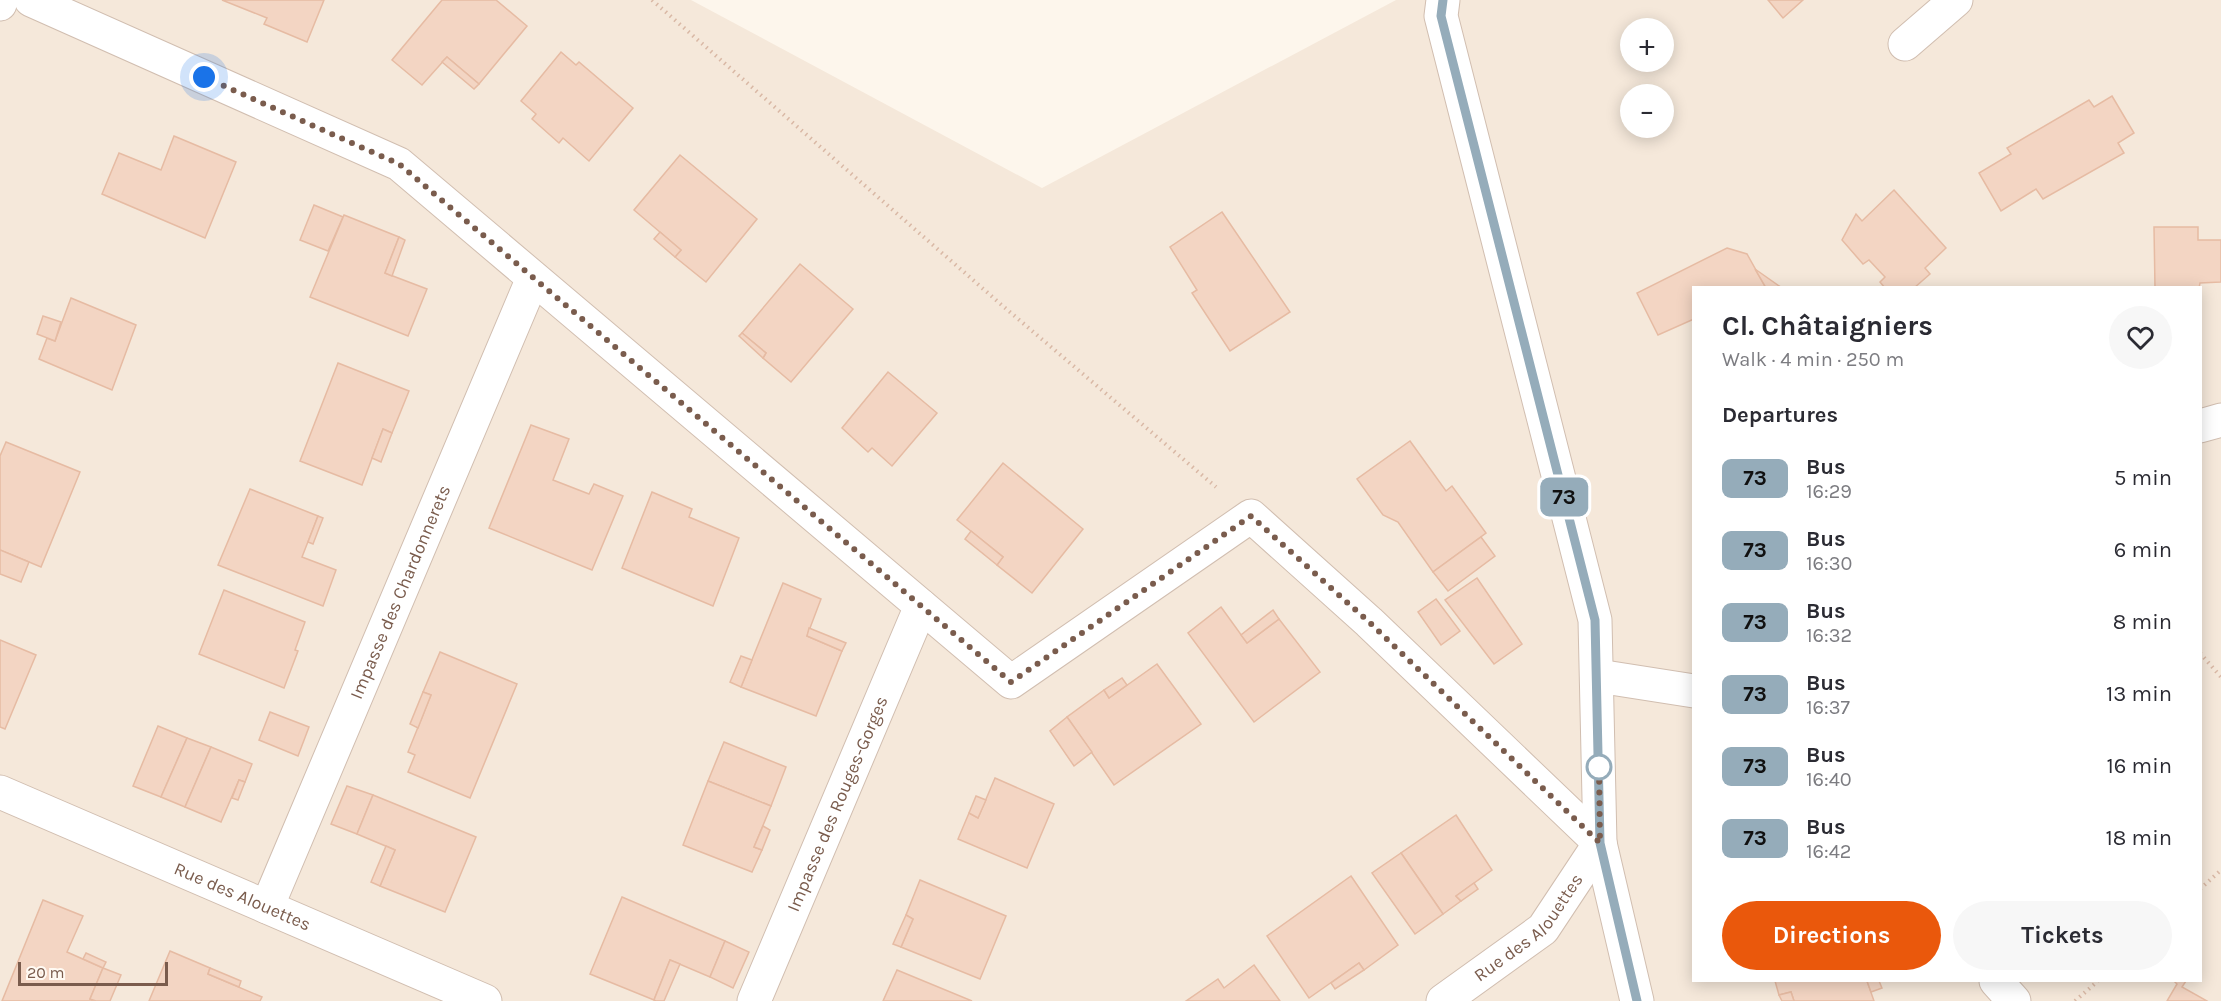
<!DOCTYPE html>
<html lang="en">
<head>
<meta charset="utf-8">
<style>
  body { margin:0; font-family:Karla,sans-serif; background:#f7f7f7; color:#2b2b33; height:100vh; display:flex; flex-direction:column; font-size:22px; white-space:nowrap }
  * { box-sizing:border-box; margin:0 }
  p { font-size:20px; color:#7c7c81 }
  .icon { flex:none; width:33px; height:33px; fill:none; stroke:currentColor; stroke-width:2; stroke-linecap:round; stroke-linejoin:round }
  .map { position:relative; flex:1; overflow:hidden }
  .details { position:absolute; left:1692px; top:286px; width:510px; height:696px; display:flex; flex-direction:column; background:#fff; border-radius:0px; box-shadow:0 3px 15px #0003 }
  .details>* { flex:none }
  .badge { padding:0 12px; border-radius:9px; font-size:21px; line-height:39px }
  .fabs { position:absolute; left:1620px; top:18px; display:grid; gap:12px }
  .fabs a { display:grid; place-items:center; width:54px; height:54px; border-radius:50%; background:#fff; box-shadow:0 3px 15px #0003; font-size:30px }
  .scale { position:absolute; left:18px; bottom:15px; width:150px; box-sizing:border-box; padding-left:6px; border:3px solid #7a5c4d; border-top:0; font-size:16px; line-height:21px; white-space:nowrap; color:#7a5c4d; -webkit-text-stroke:4px #fffaf3; paint-order:stroke }
  .you { position:absolute; width:30px; height:30px; margin:-15px; border:4px solid #fff; border-radius:50%; background:#1a73e8; box-shadow:0 0 0 9px #1a73e833 }
  .map>.badge { position:absolute; translate:-50% -50%; box-shadow:0 0 0 3px #fff }
  h2 { padding:0 30px; font-size:22px; line-height:54px }
  .round { display:grid; place-items:center; flex:none; width:63px; height:63px; border-radius:32px; background:#f7f7f7 }
  .overview { display:flex; align-items:center; justify-content:space-between; height:102px; padding:0 30px }
  h1 { font-size:28px; font-weight:700; line-height:45px }
  .button { display:flex; gap:12px; margin-top:auto; padding:12px 30px }
  .button a { flex:1; height:69px; border-radius:36px; background:#ea580c; color:#fff; font-size:24px; font-weight:700; line-height:69px; text-align:center }
  .button a+a { background:#f7f7f7; color:#2b2b33 }
  ul { padding:0; list-style:none }
  li { display:flex; align-items:center; gap:18px; height:72px; padding:0 30px }
  li div { flex:1 }
  li b { display:block; font-size:22px }
  li em { font-style:normal }
  li .badge { min-width:66px; font-weight:700; text-align:center }
  .map>svg:first-child { display:block }
  .residential { fill:#f5e8da; fill-rule:evenodd }
  .building { fill:#f3d5c3; stroke:#e6bba3; stroke-width:1.5 }
  .lines { fill:none; stroke-linecap:round; stroke-linejoin:round }
  .street-casing { stroke:#d1beb0; stroke-width:35 }
  .path { stroke:#d9b8a5; stroke-width:4; stroke-dasharray:1.5 4.5; stroke-linecap:butt }
  .street { stroke:#fff; stroke-width:33 }
  .line-casing { stroke:#fff; stroke-width:14 }
  .line { stroke:#95acba; stroke-width:9 }
  .walk { stroke:#7a5c4d; stroke-width:6; stroke-dasharray:0 10.8 }
  .stop-dot { fill:#fff; stroke:#95acba; stroke-width:3 }
  .labels { text-anchor:middle; stroke-width:4.5; stroke-linejoin:round; paint-order:stroke }
  .street-label { font-size:18px; fill:#7a5c4d; stroke:#fffaf3 }
</style>
</head>
<body>
<div class="map">
<svg width="2221" height="1001" viewBox="0 0 2221 1001">
  <rect width="100%" height="100%" fill="#fdf6ec"/>
  <path class="residential" d="M0,0H691L1042,188L1396,0H2221V1001H0ZM1630,28H1664V62H1630ZM1630,94H1664V128H1630ZM1694,288H2200V981H1694Z"/>
  <g class="building">
    <path d="M222,0H324L307,42L264,24L267,18Z"/>
    <path d="M442,0H496L527,26L479,84L447,57L422,85L392,60Z"/>
    <path d="M1768,0H1803L1783,18Z"/>
    <path d="M561,52L576,65L579,62L633,108L589,161L563,138L559,143L532,119L536,114L521,101Z"/>
    <path d="M447,57L479,84L474,89L442,62Z"/>
    <path d="M2112,96L2134,133L2118,143L2124,153L2043,199L2036,189L2001,211L1979,173L2011,154L2007,148L2089,100L2094,107Z"/>
    <path d="M174,136L236,162L205,238L102,194L119,153L161,170Z"/>
    <path d="M680,155L757,219L706,282L675,257L681,250L634,210Z"/>
    <path d="M1894,190L1946,248L1925,268L1930,274L1914,288H1885L1880,282L1885,277L1869,260L1863,264L1842,240L1856,214L1862,221Z"/>
    <path d="M314,205L343,217L328,251L300,240Z"/>
    <path d="M1222,212L1290,312L1230,351L1192,293L1197,290L1170,247Z"/>
    <path d="M344,215L399,237L385,273L427,289L408,336L310,297Z"/>
    <path d="M2154,227H2198V240H2221V282L2200,283L2199,288H2155Z"/>
    <path d="M660,232L681,250L675,257L654,239Z"/>
    <path d="M399,237L405,240L392,276L385,273Z"/>
    <path d="M1727,248L1747,254L1766,288H1694V319L1658,335L1637,293Z"/>
    <path d="M800,264L853,309L791,382L763,358L766,353L742,333Z"/>
    <path d="M1755,269L1782,288H1766Z"/>
    <path d="M71,298L136,325L112,390L39,359L47,338L55,341Z"/>
    <path d="M43,316L61,322L55,341L37,334Z"/>
    <path d="M742,333L766,353L763,358L739,336Z"/>
    <path d="M338,363L409,391L392,433L383,429L362,485L300,461Z"/>
    <path d="M888,372L937,413L892,466L872,448L868,452L842,428Z"/>
    <path d="M531,425L569,439L553,480L589,494L594,484L623,496L592,570L489,528Z"/>
    <path d="M383,429L392,433L381,462L372,458Z"/>
    <path d="M1410,441L1446,491L1452,486L1486,533L1433,572L1398,522L1383,515L1357,479Z"/>
    <path d="M6,442L80,472L41,567L0,550V456Z"/>
    <path d="M1003,463L1083,529L1032,593L997,565L1003,557L957,520Z"/>
    <path d="M250,489L318,516L302,557L336,570L323,606L218,565Z"/>
    <path d="M652,492L692,509L689,517L739,538L713,606L622,568Z"/>
    <path d="M318,516L323,518L313,544L308,542Z"/>
    <path d="M971,531L1003,557L997,565L965,539Z"/>
    <path d="M1481,537L1495,556L1448,591L1433,572Z"/>
    <path d="M0,550L29,562L21,582L0,574Z"/>
    <path d="M1477,578L1522,644L1494,664L1445,600Z"/>
    <path d="M783,583L821,599L807,636L842,651L816,716L741,687Z"/>
    <path d="M224,590L305,622L295,650L298,651L284,688L199,654Z"/>
    <path d="M1436,599L1460,631L1441,645L1418,612Z"/>
    <path d="M1221,607L1247,643L1279,619L1320,672L1254,722L1188,633Z"/>
    <path d="M1273,610L1279,619L1247,643L1241,635Z"/>
    <path d="M809,628L846,643L842,651L807,636Z"/>
    <path d="M0,640L36,655L5,729L0,727Z"/>
    <path d="M440,652L517,684L470,798L408,772L415,755L408,752L431,695L423,692Z"/>
    <path d="M741,656L752,660L741,687L730,682Z"/>
    <path d="M1157,664L1201,724L1114,785L1067,717L1104,690L1109,698Z"/>
    <path d="M1122,678L1127,685L1109,698L1104,690Z"/>
    <path d="M423,692L431,695L418,728L410,724Z"/>
    <path d="M270,712L309,727L298,756L259,740Z"/>
    <path d="M1067,717L1092,752L1074,766L1050,731Z"/>
    <path d="M158,726L187,738L161,797L133,786Z"/>
    <path d="M187,738L211,747L185,807L161,797Z"/>
    <path d="M724,742L786,767L771,806L708,781Z"/>
    <path d="M211,747L252,764L245,782L239,780L221,822L185,807Z"/>
    <path d="M995,778L1054,804L1027,868L958,839L969,813L978,818Z"/>
    <path d="M239,780L245,782L238,800L232,798Z"/>
    <path d="M708,781L771,806L754,847L762,850L752,872L683,845Z"/>
    <path d="M347,786L373,795L357,834L331,824Z"/>
    <path d="M373,795L476,837L445,912L380,886L395,850L357,834Z"/>
    <path d="M976,796L986,800L978,818L969,813Z"/>
    <path d="M1456,815L1492,870L1456,896L1461,901L1443,914L1401,853Z"/>
    <path d="M763,826L770,830L762,850L754,847Z"/>
    <path d="M386,846L395,850L380,886L371,882Z"/>
    <path d="M1401,853L1443,914L1415,934L1372,873Z"/>
    <path d="M1351,876L1398,945L1364,970L1359,963L1309,998L1267,936Z"/>
    <path d="M920,880L1006,916L980,979L901,947L913,919L906,915Z"/>
    <path d="M1474,883L1478,889L1461,901L1456,896Z"/>
    <path d="M622,897L725,941L710,977L670,960L654,1000L590,974Z"/>
    <path d="M43,900L83,916L67,952L103,968L90,999L96,1001H2Z"/>
    <path d="M906,915L913,919L901,947L893,944Z"/>
    <path d="M725,941L749,952L733,988L710,977Z"/>
    <path d="M170,951L210,968L208,974L262,997L260,1001H149Z"/>
    <path d="M86,953L106,962L103,968L83,959Z"/>
    <path d="M670,960L680,964L664,1001H656L654,1000Z"/>
    <path d="M1359,963L1364,970L1335,989L1331,983Z"/>
    <path d="M1254,965L1280,1001H1186L1218,979L1224,988Z"/>
    <path d="M103,968L121,975L110,1001H96L90,999Z"/>
    <path d="M210,968L241,981L239,987L208,974Z"/>
    <path d="M897,970L972,1001H883Z"/>
    <path d="M1775,981H1867L1874,1001H1794L1791,992L1779,995Z"/>
    <path d="M1867,981H1879L1882,988L1871,992Z"/>
    <path d="M2174,981H2186L2182,987L2207,1001H2167L2177,984Z"/>
    <path d="M1791,992L1794,1001H1782L1779,995Z"/>
  </g>
  <g class="lines">
    <defs>
      <g id="street">
        <path d="M31,0L399,164L1011,682L1251,516L1369,622L1600,843"/>
        <path d="M1443,0L1441,16L1595,620L1600,843L1637,1001"/>
        <path d="M0,4L1,0"/>
        <path d="M1905,44L1956,0"/>
        <path d="M2200,426L2221,420"/>
        <path d="M1598,676L1694,691"/>
        <path id="s1" d="M0,792L485,1001"/>
        <path id="s2" d="M267,907L533,278"/>
        <path d="M1996,981L2014,1001"/>
        <path id="s3" d="M754,1001L921,606"/>
        <path id="s4" d="M1443,1001L1543,929L1600,843"/>
      </g>
    </defs>
    <use href="#street" class="street-casing"/>
    <g class="path">
      <path d="M652,0L1004,307L1216,487"/>
      <path d="M2200,653L2221,677"/>
      <path d="M2200,889L2221,870"/>
      <path d="M2075,1001L2098,981"/>
    </g>
    <use href="#street" class="street"/>
  </g>
  <g class="lines">
    <defs>
      <path id="line" d="M1443,0L1441,16L1595,620L1600,843L1637,1001"/>
    </defs>
    <use href="#line" class="line-casing"/>
    <use href="#line" class="line"/>
    <path class="walk" d="M204,77L399,164L1011,682L1251,516L1369,622L1600,843L1599,767"/>
  </g>
  <circle class="stop-dot" cx="1599" cy="767" r="12"/>
  <g class="labels">
    <g class="street-label">
      <text dy="6" stroke="none"><textPath href="#s2" startOffset="342">Impasse des Chardonnerets</textPath></text>
      <text dy="6" stroke="none"><textPath href="#s3" startOffset="214">Impasse des Rouges-Gorges</textPath></text>
      <text dy="6" stroke="none"><textPath href="#s1" startOffset="264">Rue des Alouettes</textPath></text>
      <text dy="6" stroke="none"><textPath href="#s4" startOffset="114">Rue des Alouettes</textPath></text>
    </g>
  </g>
</svg>
<div class="fabs">
<a>+</a>
<a>−</a>
</div>
<div class="scale">20 m</div>
<div class="you" style="left:204px;top:77px"></div>
<b class="badge" style="left:1564px;top:497px;background:#95acba;color:#111">73</b>
<section class="details">
<div class="overview"><div><h1>Cl. Châtaigniers</h1><p>Walk · 4 min · 250 m</p></div><a class="round"><svg class="icon" aria-label="heart" viewBox="0 0 24 24"><path d="M12 20l-8-8c-3-5 5-10 8-4 3-6 11-1 8 4z"/></svg></a></div>
<h2>Departures</h2>
<ul>
<li><span class="badge" style="background:#95acba;color:#111">73</span><div><b>Bus</b><p>16:29</p></div><em>5 min</em></li>
<li><span class="badge" style="background:#95acba;color:#111">73</span><div><b>Bus</b><p>16:30</p></div><em>6 min</em></li>
<li><span class="badge" style="background:#95acba;color:#111">73</span><div><b>Bus</b><p>16:32</p></div><em>8 min</em></li>
<li><span class="badge" style="background:#95acba;color:#111">73</span><div><b>Bus</b><p>16:37</p></div><em>13 min</em></li>
<li><span class="badge" style="background:#95acba;color:#111">73</span><div><b>Bus</b><p>16:40</p></div><em>16 min</em></li>
<li><span class="badge" style="background:#95acba;color:#111">73</span><div><b>Bus</b><p>16:42</p></div><em>18 min</em></li>
</ul>
<div class="button"><a>Directions</a><a>Tickets</a></div>
</section>
</div>
</body>
</html>
